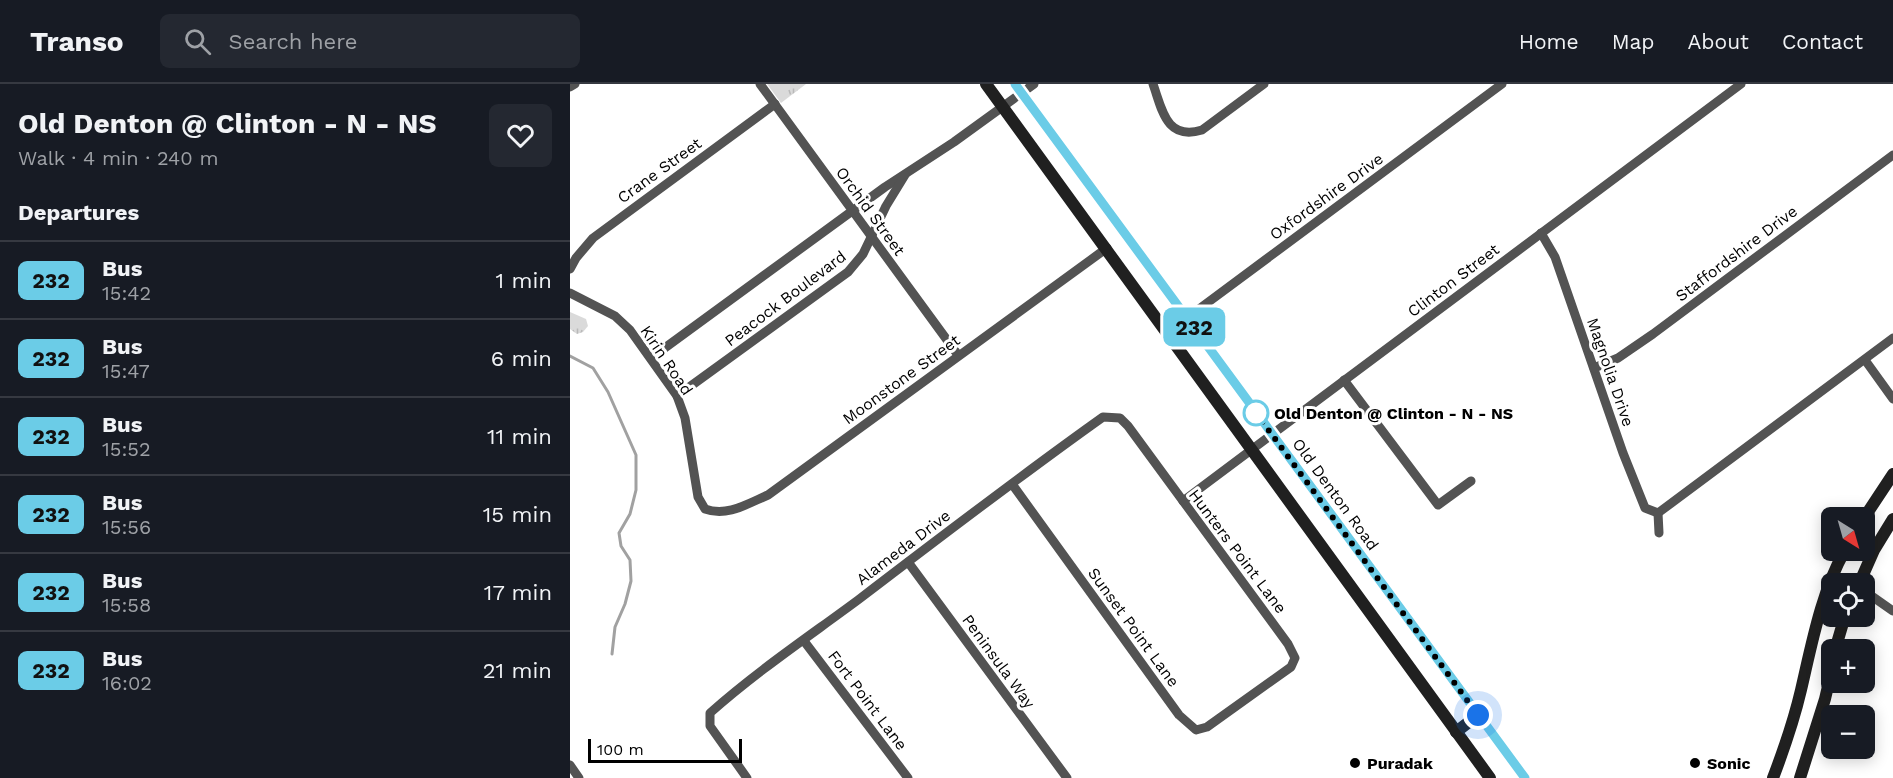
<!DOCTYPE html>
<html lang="en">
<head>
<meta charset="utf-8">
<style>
  body { margin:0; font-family:"Work Sans",sans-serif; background:#242831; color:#f1f3f6; height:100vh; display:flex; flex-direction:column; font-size:22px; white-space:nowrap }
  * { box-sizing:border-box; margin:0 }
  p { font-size:20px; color:#9ea1a6 }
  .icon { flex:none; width:33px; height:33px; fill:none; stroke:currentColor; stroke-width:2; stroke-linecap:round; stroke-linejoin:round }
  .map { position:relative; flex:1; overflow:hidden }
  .drawer { display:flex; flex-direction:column; background:#171b24; width:570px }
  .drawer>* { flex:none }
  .badge { padding:0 12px; border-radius:9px; font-size:21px; line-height:39px }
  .needle { width:39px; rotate:143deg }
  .tools { position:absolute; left:1251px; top:423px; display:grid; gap:12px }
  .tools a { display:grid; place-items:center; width:54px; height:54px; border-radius:9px; background:#171b24; box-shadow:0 3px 15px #0003; font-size:30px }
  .scale { position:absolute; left:18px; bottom:15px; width:154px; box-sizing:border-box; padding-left:6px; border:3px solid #000; border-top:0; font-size:16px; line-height:21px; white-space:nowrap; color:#000; -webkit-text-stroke:4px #fff; paint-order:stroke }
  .you { position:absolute; width:30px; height:30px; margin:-15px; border:4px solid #fff; border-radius:50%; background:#1a73e8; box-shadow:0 0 0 9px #1a73e833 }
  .map>.badge { position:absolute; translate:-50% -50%; box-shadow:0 0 0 3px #fff }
  h2 { padding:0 18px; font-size:22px; line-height:54px }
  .round { display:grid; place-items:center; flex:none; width:63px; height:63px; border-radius:9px; background:#242831 }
  .summary { display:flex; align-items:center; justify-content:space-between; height:102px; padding:0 18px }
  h1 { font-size:28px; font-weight:700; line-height:45px }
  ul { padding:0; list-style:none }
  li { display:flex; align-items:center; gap:18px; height:78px; padding:0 18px; border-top:2px solid #363941 }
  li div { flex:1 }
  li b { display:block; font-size:22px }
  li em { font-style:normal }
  li .badge { min-width:66px; font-weight:700; text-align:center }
  header { display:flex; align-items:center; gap:36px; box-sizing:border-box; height:84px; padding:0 30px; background:#171b24; border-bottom:2px solid #363941 }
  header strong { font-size:28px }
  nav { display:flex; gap:33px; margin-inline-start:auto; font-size:21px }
  .search { width:420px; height:54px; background:#242831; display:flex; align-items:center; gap:15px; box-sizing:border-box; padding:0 21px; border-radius:9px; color:#9ea1a6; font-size:22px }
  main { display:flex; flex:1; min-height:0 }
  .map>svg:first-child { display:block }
  .park { fill:url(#park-tufts) }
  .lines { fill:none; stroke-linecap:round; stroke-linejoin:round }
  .stream { stroke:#a1a1a1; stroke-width:3 }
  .minor { stroke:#535353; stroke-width:9 }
  .secondary { stroke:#202020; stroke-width:12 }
  .line-casing { stroke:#fff; stroke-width:14 }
  .line { stroke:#6bcce7; stroke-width:9 }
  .walk { stroke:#000; stroke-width:6; stroke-dasharray:0 10.8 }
  .stop-dot { fill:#fff; stroke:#6bcce7; stroke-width:3 }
  .poi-dot { fill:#000; stroke:#fff; stroke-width:2 }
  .labels { text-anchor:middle; stroke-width:6; stroke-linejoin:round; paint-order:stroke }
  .street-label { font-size:16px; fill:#000; stroke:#fff }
  .stop-label { font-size:16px; font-weight:bold; fill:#000; stroke:#fff; text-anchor:start }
  .poi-label { font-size:16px; font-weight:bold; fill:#000; stroke:#fff; text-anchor:start }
</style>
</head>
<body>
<header>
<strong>Transo</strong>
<div class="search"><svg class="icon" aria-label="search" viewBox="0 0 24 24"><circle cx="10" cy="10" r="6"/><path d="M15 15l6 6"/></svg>Search here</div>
<nav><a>Home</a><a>Map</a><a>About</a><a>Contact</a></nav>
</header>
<main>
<section class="drawer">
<div class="summary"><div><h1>Old Denton @ Clinton - N - NS</h1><p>Walk · 4 min · 240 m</p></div><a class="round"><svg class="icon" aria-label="heart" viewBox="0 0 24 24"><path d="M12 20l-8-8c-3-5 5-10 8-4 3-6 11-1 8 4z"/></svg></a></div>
<h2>Departures</h2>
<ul>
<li><span class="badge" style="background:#6bcce7;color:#111">232</span><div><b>Bus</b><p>15:42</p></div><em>1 min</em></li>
<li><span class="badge" style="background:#6bcce7;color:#111">232</span><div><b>Bus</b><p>15:47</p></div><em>6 min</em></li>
<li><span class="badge" style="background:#6bcce7;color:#111">232</span><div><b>Bus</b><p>15:52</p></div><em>11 min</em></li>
<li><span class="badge" style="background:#6bcce7;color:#111">232</span><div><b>Bus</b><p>15:56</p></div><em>15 min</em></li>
<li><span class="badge" style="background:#6bcce7;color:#111">232</span><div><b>Bus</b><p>15:58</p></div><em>17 min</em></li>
<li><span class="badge" style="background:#6bcce7;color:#111">232</span><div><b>Bus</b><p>16:02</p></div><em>21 min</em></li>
</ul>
</section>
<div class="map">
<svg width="1323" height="694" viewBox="0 0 1323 694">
  <defs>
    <pattern id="park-tufts" width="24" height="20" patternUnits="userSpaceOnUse" patternTransform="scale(1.5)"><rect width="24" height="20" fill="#dadada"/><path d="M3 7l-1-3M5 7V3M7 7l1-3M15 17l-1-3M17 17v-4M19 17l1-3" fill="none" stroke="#b9b9b9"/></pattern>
  </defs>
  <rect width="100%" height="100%" fill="#fff"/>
  <g class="park">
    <path d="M197,0H236L211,19Z"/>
    <path d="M0,228L16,235L18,242L13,248L7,250L0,245Z"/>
  </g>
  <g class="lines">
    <path class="stream" d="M0,272L23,284L38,308L66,371V406L60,430L49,449L51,462L60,476L61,497L55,520L45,543L42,570"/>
    <g class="minor">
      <path d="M190,0L388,271"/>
      <path d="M583,0C592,25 596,57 632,46L694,0"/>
      <path d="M0,3L5,0"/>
      <path d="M971,149L985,173L1053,369L1075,424L1088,429L1323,254"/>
      <path d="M0,185L6,174L23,154L205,20"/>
      <path d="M0,209L45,232L60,246L107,312L115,334L128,413L135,425C157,433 177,420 198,411L537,164"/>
      <path d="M598,248L932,0"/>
      <path d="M81,274L315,103L384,58L464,0"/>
      <path d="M1295,276L1323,315"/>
      <path d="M1024,284L1048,274L1083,250L1323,71"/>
      <path d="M774,296L868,421L901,397"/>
      <path d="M107,312L278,188L293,170L316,122L335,91"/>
      <path d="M613,417L1171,0"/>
      <path d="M1088,429L1089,449"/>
      <path d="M338,478L497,694"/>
      <path d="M1294,510L1303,513L1323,527"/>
      <path d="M234,557L338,694"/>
      <path d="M0,681L9,694"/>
      <path d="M177,694L140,642V629C186,588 238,553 288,516C369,454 450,392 533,333L550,334L558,342L718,560L725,574L721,583L637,643L626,646L609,631L442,400"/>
    </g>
    <g class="secondary">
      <path d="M416,0L920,694"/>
      <path d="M445,0L955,694"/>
      <path d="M1294,434L1323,390"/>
      <path d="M1289,500L1304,466L1323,435"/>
      <path d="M1265,566L1275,532"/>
      <path d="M886,648L908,631"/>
      <path d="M1203,694C1214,665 1224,636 1231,606C1242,559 1251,509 1275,466"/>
      <path d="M1230,694L1255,615L1262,585"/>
    </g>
  </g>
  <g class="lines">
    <defs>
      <path id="line" d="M445,0L955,694"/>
    </defs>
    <use href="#line" class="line-casing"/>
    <use href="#line" class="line"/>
    <path class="walk" d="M686,329L908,631"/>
  </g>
  <circle class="stop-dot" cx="686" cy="329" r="12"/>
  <g class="poi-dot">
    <circle cx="785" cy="679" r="6"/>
    <circle cx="1125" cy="679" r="6"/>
  </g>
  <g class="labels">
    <g class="street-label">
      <text transform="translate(89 86) rotate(-36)" y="6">Crane Street</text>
      <text transform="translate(756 112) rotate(-36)" y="6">Oxfordshire Drive</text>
      <text transform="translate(301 127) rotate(54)" y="6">Orchid Street</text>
      <text transform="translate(1166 169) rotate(-37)" y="6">Staffordshire Drive</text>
      <text transform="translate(883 196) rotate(-37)" y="6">Clinton Street</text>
      <text transform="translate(215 214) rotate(-37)" y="6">Peacock Boulevard</text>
      <text transform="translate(97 276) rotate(56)" y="6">Kirin Road</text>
      <text transform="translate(1041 288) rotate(71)" y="6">Magnolia Drive</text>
      <text transform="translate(331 295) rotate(-36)" y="6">Moonstone Street</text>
      <text transform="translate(766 410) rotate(54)" y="6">Old Denton Road</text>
      <text transform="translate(333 463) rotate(-37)" y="6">Alameda Drive</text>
      <text transform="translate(668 467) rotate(53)" y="6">Hunters Point Lane</text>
      <text transform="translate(564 543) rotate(54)" y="6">Sunset Point Lane</text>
      <text transform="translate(429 577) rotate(54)" y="6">Peninsula Way</text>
      <text transform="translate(298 616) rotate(53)" y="6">Fort Point Lane</text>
    </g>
    <g class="stop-label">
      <text x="704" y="335">Old Denton @ Clinton - N - NS</text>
    </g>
    <g class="poi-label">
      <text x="797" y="685">Puradak</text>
      <text x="1137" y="685">Sonic</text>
    </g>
  </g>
</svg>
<div class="tools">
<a><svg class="needle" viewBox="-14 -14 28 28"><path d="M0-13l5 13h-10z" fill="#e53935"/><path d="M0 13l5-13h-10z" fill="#9ea1a6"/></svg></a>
<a><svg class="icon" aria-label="locate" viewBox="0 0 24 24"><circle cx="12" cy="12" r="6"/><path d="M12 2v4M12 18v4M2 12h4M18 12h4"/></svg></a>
<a>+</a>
<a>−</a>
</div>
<div class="scale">100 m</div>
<div class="you" style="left:908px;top:631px"></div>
<b class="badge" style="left:624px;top:243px;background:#6bcce7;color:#111">232</b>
</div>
</main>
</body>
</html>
